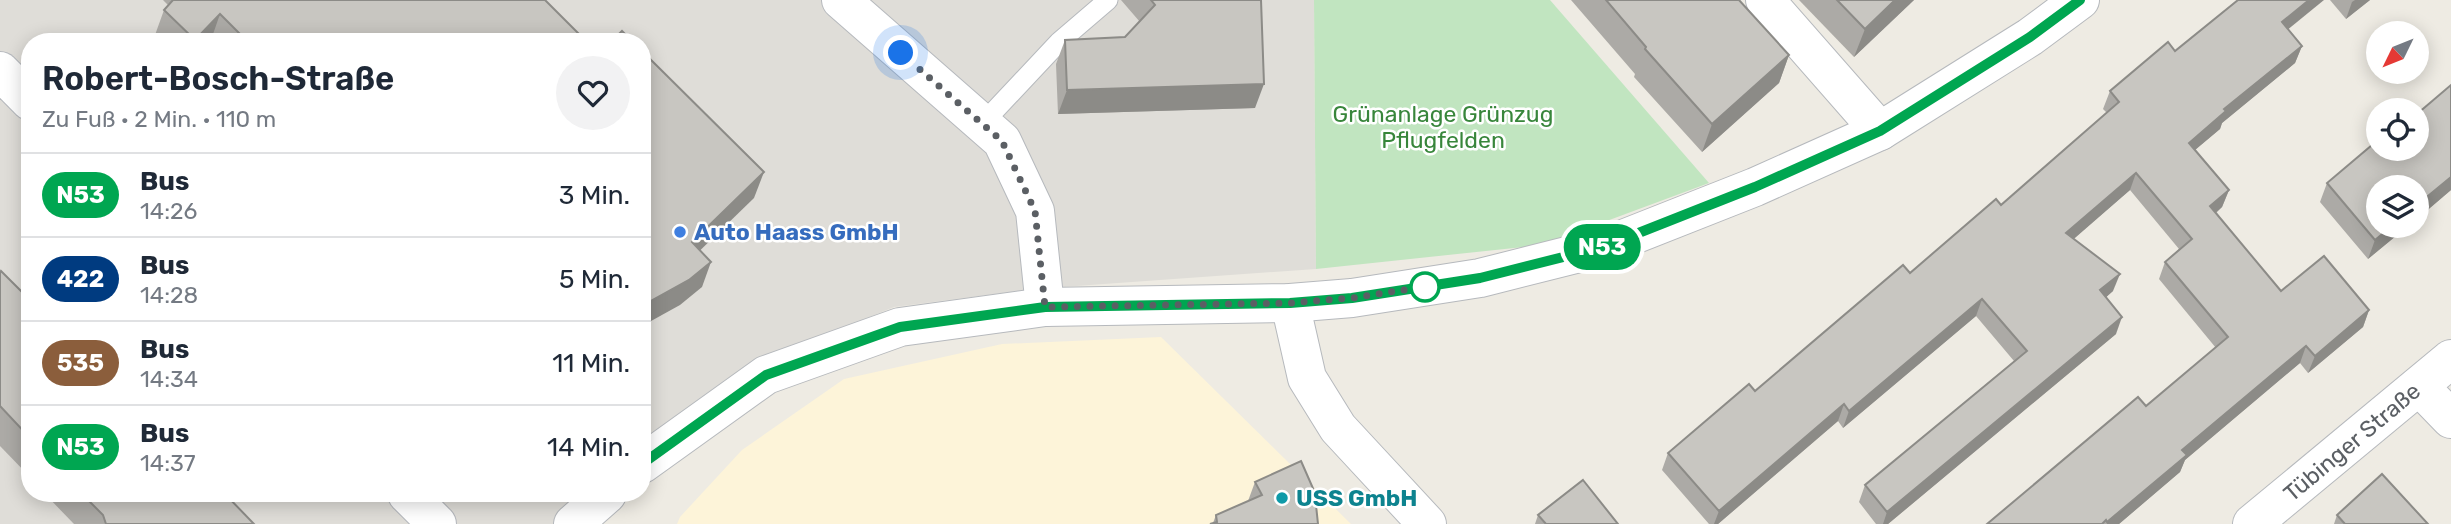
<!DOCTYPE html>
<html lang="de">
<head>
<meta charset="utf-8">
<style>
  body { margin:0; font-family:Rubik,sans-serif; background:#f2f2f3; color:#1f2937; height:100vh; display:flex; flex-direction:column; font-size:26px; white-space:nowrap }
  * { box-sizing:border-box; margin:0 }
  p { font-size:23px; color:#747a83 }
  .icon { flex:none; width:38px; height:38px; fill:none; stroke:currentColor; stroke-width:2; stroke-linecap:round; stroke-linejoin:round }
  .map { position:relative; flex:1; overflow:hidden }
  .drawer { position:absolute; left:21px; top:33px; width:630px; height:469px; display:flex; flex-direction:column; background:#fff; border-radius:28px; box-shadow:0 4px 18px #0003 }
  .drawer>* { flex:none }
  .badge { padding:0 14px; border-radius:23px; font-size:24px; line-height:46px }
  .needle { width:46px; rotate:227deg }
  .controls { position:absolute; left:2366px; top:21px; display:grid; gap:14px }
  .controls a { display:grid; place-items:center; width:63px; height:63px; border-radius:50%; background:#fff; box-shadow:0 4px 18px #0003; font-size:35px }
  .you { position:absolute; width:35px; height:35px; margin:-18px; border:5px solid #fff; border-radius:50%; background:#1a73e8; box-shadow:0 0 0 10px #1a73e833 }
  .map>.badge { position:absolute; translate:-50% -50%; box-shadow:0 0 0 4px #fff }
  .round { display:grid; place-items:center; flex:none; width:74px; height:74px; border-radius:37px; background:#f2f2f3 }
  .overview { display:flex; align-items:center; justify-content:space-between; height:119px; padding:0 21px }
  h1 { font-size:33px; font-weight:600; line-height:52px }
  ul { padding:0; list-style:none }
  li { display:flex; align-items:center; gap:21px; height:84px; padding:0 21px; border-top:2px solid #e0e1e3 }
  li div { flex:1 }
  li b { display:block; font-size:26px }
  li em { font-style:normal }
  li .badge { min-width:77px; font-weight:700; text-align:center }
  .map>svg:first-child { display:block }
  .commercial { fill:#fdf4d9 }
  .industrial { fill:#dfddd8 }
  .green { fill:#c1e5c0 }
  .lines { fill:none; stroke-linecap:round; stroke-linejoin:round }
  .service-casing { stroke:#b6b9bd; stroke-width:21 }
  .minor-casing { stroke:#b6b9bd; stroke-width:40 }
  .secondary-casing { stroke:#b5b8bd; stroke-width:40 }
  .service { stroke:#fff; stroke-width:19 }
  .minor { stroke:#fff; stroke-width:38 }
  .secondary { stroke:#fff; stroke-width:38 }
  .wall { fill:#acaaa6 }
  .shaded-wall { fill:#8c8b87 }
  .building { fill:#c8c6c1; stroke:#8c8b87; stroke-width:2 }
  .line-casing { stroke:#fff; stroke-width:16 }
  .line { stroke:#00a651; stroke-width:10 }
  .walk { stroke:#5b5f64; stroke-width:7; stroke-dasharray:0 12.6 }
  .shop-dot { fill:#3f7fe0; stroke:#fff; stroke-width:2.5 }
  .stop-dot { fill:#fff; stroke:#00a651; stroke-width:3.5 }
  .culture-dot { fill:#0f9aa8; stroke:#fff; stroke-width:2.5 }
  .labels { text-anchor:middle; stroke-width:5; stroke-linejoin:round; paint-order:stroke }
  .park-label { font-size:23px; fill:#38863b; stroke:#fff }
  .shop-label { font-size:23px; font-weight:bold; fill:#366cbe; stroke:#fff; text-anchor:start }
  .street-label { font-size:23px; fill:#5b5f64; stroke:#fff }
  .culture-label { font-size:23px; font-weight:bold; fill:#0d838f; stroke:#fff; text-anchor:start }
</style>
</head>
<body>
<div class="map">
<svg width="2451" height="524" viewBox="0 0 2451 524">
  <rect width="100%" height="100%" fill="#eeebe3"/>
  <path class="commercial" d="M1161,337L1351,524H677L680,517L742,450L844,379L1002,344Z"/>
  <path class="industrial" d="M0,0H1314L1316,269L1034,289L894,307L754,364L642,450V42H30V494H589L555,524H0Z"/>
  <path class="green" d="M1314,0H1550L1709,183L1542,245L1316,269Z"/>
  <g class="lines">
    <defs>
      <path id="service" d="M982,124L1059,42L1108,0"/>
      <g id="minor">
        <path d="M841,0L1002,141L1035,211L1045,307"/>
        <path d="M1765,0L1880,131"/>
        <path d="M1290,303L1307,378L1338,428L1427,524"/>
        <path d="M2419,386L2451,419"/>
        <path d="M642,464L766,375L900,327L1045,307L1290,303L1352,298L1480,278L1603,247L1755,187L1880,131L2030,37L2080,0"/>
        <path d="M573,524L607,494"/>
        <path d="M2252,524L2451,359"/>
      </g>
      <g id="secondary">
        <path d="M0,71L30,101"/>
        <path d="M407,494L437,524"/>
      </g>
    </defs>
    <use href="#service" class="service-casing"/>
    <use href="#minor" class="minor-casing"/>
    <use href="#secondary" class="secondary-casing"/>
    <use href="#service" class="service"/>
    <use href="#minor" class="minor"/>
    <use href="#secondary" class="secondary"/>
  </g>
  <g class="wall">
    <path d="M163,0H545L587,42H213L211,40L208,42H162L155,35L164,10L168,5Z"/>
    <path d="M1121,0H1261L1255,108L1058,114L1056,64L1065,40L1125,37L1140,22Z"/>
    <path d="M1571,0H1739L1789,55L1779,83L1702,152L1634,77L1635,74Z"/>
    <path d="M1799,0H1914L1854,57Z"/>
    <path d="M2330,0H2370L2346,19Z"/>
    <path d="M2288,29L2302,46L2295,63L2222,123L2220,129L2195,150L2229,190L2222,207L2216,213L2281,291L2369,310L2363,327L2308,373L2300,363L2185,460L2180,472L2119,524H1987L2146,406L2216,348L2159,279L2165,262L2179,249L2130,190L2073,239L2113,291L2106,297L2116,334L1888,524H1876L1859,502L1865,485L2014,361L1976,316L1843,428L1838,421L1718,524H1709L1662,470L1668,453L1755,391L2001,205L2107,113L2103,109L2110,91L2175,51Z"/>
    <path d="M2451,85V190L2417,219V187H2378V226H2408L2368,259L2320,202L2327,183L2378,140V149H2417V114Z"/>
    <path d="M0,273L30,300V477L0,446Z"/>
    <path d="M1255,482L1319,502L1316,510L1213,523L1216,515L1248,501Z"/>
    <path d="M45,494H225L254,524H74Z"/>
    <path d="M1538,515L1618,524H1535Z"/>
    <path d="M2337,515L2428,524H2334Z"/>
  </g>
  <g class="shaded-wall">
    <path d="M1895,0H1914L1854,57L1865,29Z"/>
    <path d="M2309,0H2324L2276,39L2282,22Z"/>
    <path d="M2355,0H2370L2346,19L2352,2Z"/>
    <path d="M220,14L211,40L208,42H194L195,40Z"/>
    <path d="M2302,46L2295,63L2222,123L2220,129L2183,160L2189,143L2224,109Z"/>
    <path d="M1789,55L1779,83L1702,152L1712,124Z"/>
    <path d="M1264,84L1255,108L1058,114L1067,90Z"/>
    <path d="M764,172L754,198L683,267L692,242Z"/>
    <path d="M2136,173L2130,190L2060,251L2066,233Z"/>
    <path d="M2451,177V190L2417,219V205Z"/>
    <path d="M2229,190L2222,207L2204,223L2210,206Z"/>
    <path d="M2392,226H2408L2368,259L2375,240Z"/>
    <path d="M711,262L702,287L680,305L642,326V306Z"/>
    <path d="M2120,274L2113,291L2094,308L2100,290Z"/>
    <path d="M1982,299L1976,316L1843,428L1849,411Z"/>
    <path d="M2369,310L2363,327L2308,373L2315,356Z"/>
    <path d="M2122,317L2116,334L1888,524H1883L1887,512Z"/>
    <path d="M2306,346L2300,363L2185,460L2180,472L2119,524H2107V522L2182,450Z"/>
    <path d="M1844,404L1838,421L1718,524H1714L1719,511Z"/>
  </g>
  <g class="building">
    <path d="M173,0H545L587,42H248L220,14L195,40L164,10Z"/>
    <path d="M1151,0H1261L1264,84L1067,90L1065,40L1125,37L1155,5Z"/>
    <path d="M1606,0H1739L1789,55L1712,124L1645,49L1646,47Z"/>
    <path d="M1837,0H1895L1865,29Z"/>
    <path d="M2238,0H2309L2282,22L2302,46L2224,109L2226,111L2189,143L2229,190L2210,206L2281,291L2324,256L2369,310L2315,356L2306,346L2182,450L2187,455L2107,522L2106,520L2102,524H1987L2138,397L2146,406L2228,337L2165,262L2192,239L2136,173L2066,233L2120,274L2100,290L2122,317L1887,512L1865,485L2027,351L1982,299L1849,411L1844,404L1719,511L1668,453L1749,384L1755,391L1903,265L1910,273L1996,199L2001,205L2119,102L2110,91L2168,42L2175,51Z"/>
    <path d="M622,31L633,42H611Z"/>
    <path d="M642,51L764,172L692,242L711,262L689,280L642,306Z"/>
    <path d="M2451,85V177L2417,205V187H2378V226H2392L2375,240L2327,183L2378,140V149H2417V114Z"/>
    <path d="M1,271L30,300V438L0,406V273Z"/>
    <path d="M1301,461L1319,502L1316,505L1318,524H1210L1217,522L1216,515L1262,495L1255,482Z"/>
    <path d="M2382,474L2428,524H2345L2337,515Z"/>
    <path d="M1583,480L1618,524H1546L1538,515Z"/>
    <path d="M82,494H225L254,524H106L103,515Z"/>
  </g>
  <g class="lines">
    <defs>
      <path id="line" d="M642,464L766,375L900,327L1045,307L1290,303L1352,298L1480,278L1603,247L1755,187L1880,131L2030,37L2080,0"/>
    </defs>
    <use href="#line" class="line-casing"/>
    <use href="#line" class="line"/>
    <path class="walk" d="M901,53L1002,141L1035,211L1045,307L1290,303L1352,298L1429,286L1425,287"/>
  </g>
  <circle class="shop-dot" cx="680" cy="232" r="7"/>
  <circle class="stop-dot" cx="1425" cy="287" r="14"/>
  <circle class="culture-dot" cx="1282" cy="498" r="7"/>
  <g class="labels">
    <g class="park-label">
      <text x="1443" y="122">Grünanlage Grünzug<tspan x="1443" dy="26">Pflugfelden</tspan></text>
    </g>
    <g class="shop-label">
      <text x="694" y="240">Auto Haass GmbH</text>
    </g>
    <g class="street-label">
      <text transform="translate(2352 442) rotate(-40)" y="8">Tübinger Straße</text>
    </g>
    <g class="culture-label">
      <text x="1296" y="506">USS GmbH</text>
    </g>
  </g>
</svg>
<div class="controls">
<a><svg class="needle" viewBox="-14 -14 28 28"><path d="M0-13l5 13h-10z" fill="#e53935"/><path d="M0 13l5-13h-10z" fill="#747a83"/></svg></a>
<a><svg class="icon" aria-label="locate" viewBox="0 0 24 24"><circle cx="12" cy="12" r="6"/><path d="M12 2v4M12 18v4M2 12h4M18 12h4"/></svg></a>
<a><svg class="icon" aria-label="layers" viewBox="0 0 24 24"><path d="M12 4l9 5-9 5-9-5zM3 14l9 5 9-5"/></svg></a>
</div>
<div class="you" style="left:901px;top:53px"></div>
<b class="badge" style="left:1602px;top:247px;background:#00a651;color:#fff">N53</b>
<section class="drawer">
<div class="overview"><div><h1>Robert-Bosch-Straße</h1><p>Zu Fuß · 2 Min. · 110 m</p></div><a class="round"><svg class="icon" aria-label="heart" viewBox="0 0 24 24"><path d="M12 20l-8-8c-3-5 5-10 8-4 3-6 11-1 8 4z"/></svg></a></div>
<ul>
<li><span class="badge" style="background:#00a651;color:#fff">N53</span><div><b>Bus</b><p>14:26</p></div><em>3 Min.</em></li>
<li><span class="badge" style="background:#003b80;color:#fff">422</span><div><b>Bus</b><p>14:28</p></div><em>5 Min.</em></li>
<li><span class="badge" style="background:#8b5e3c;color:#fff">535</span><div><b>Bus</b><p>14:34</p></div><em>11 Min.</em></li>
<li><span class="badge" style="background:#00a651;color:#fff">N53</span><div><b>Bus</b><p>14:37</p></div><em>14 Min.</em></li>
</ul>
</section>
</div>
</body>
</html>
